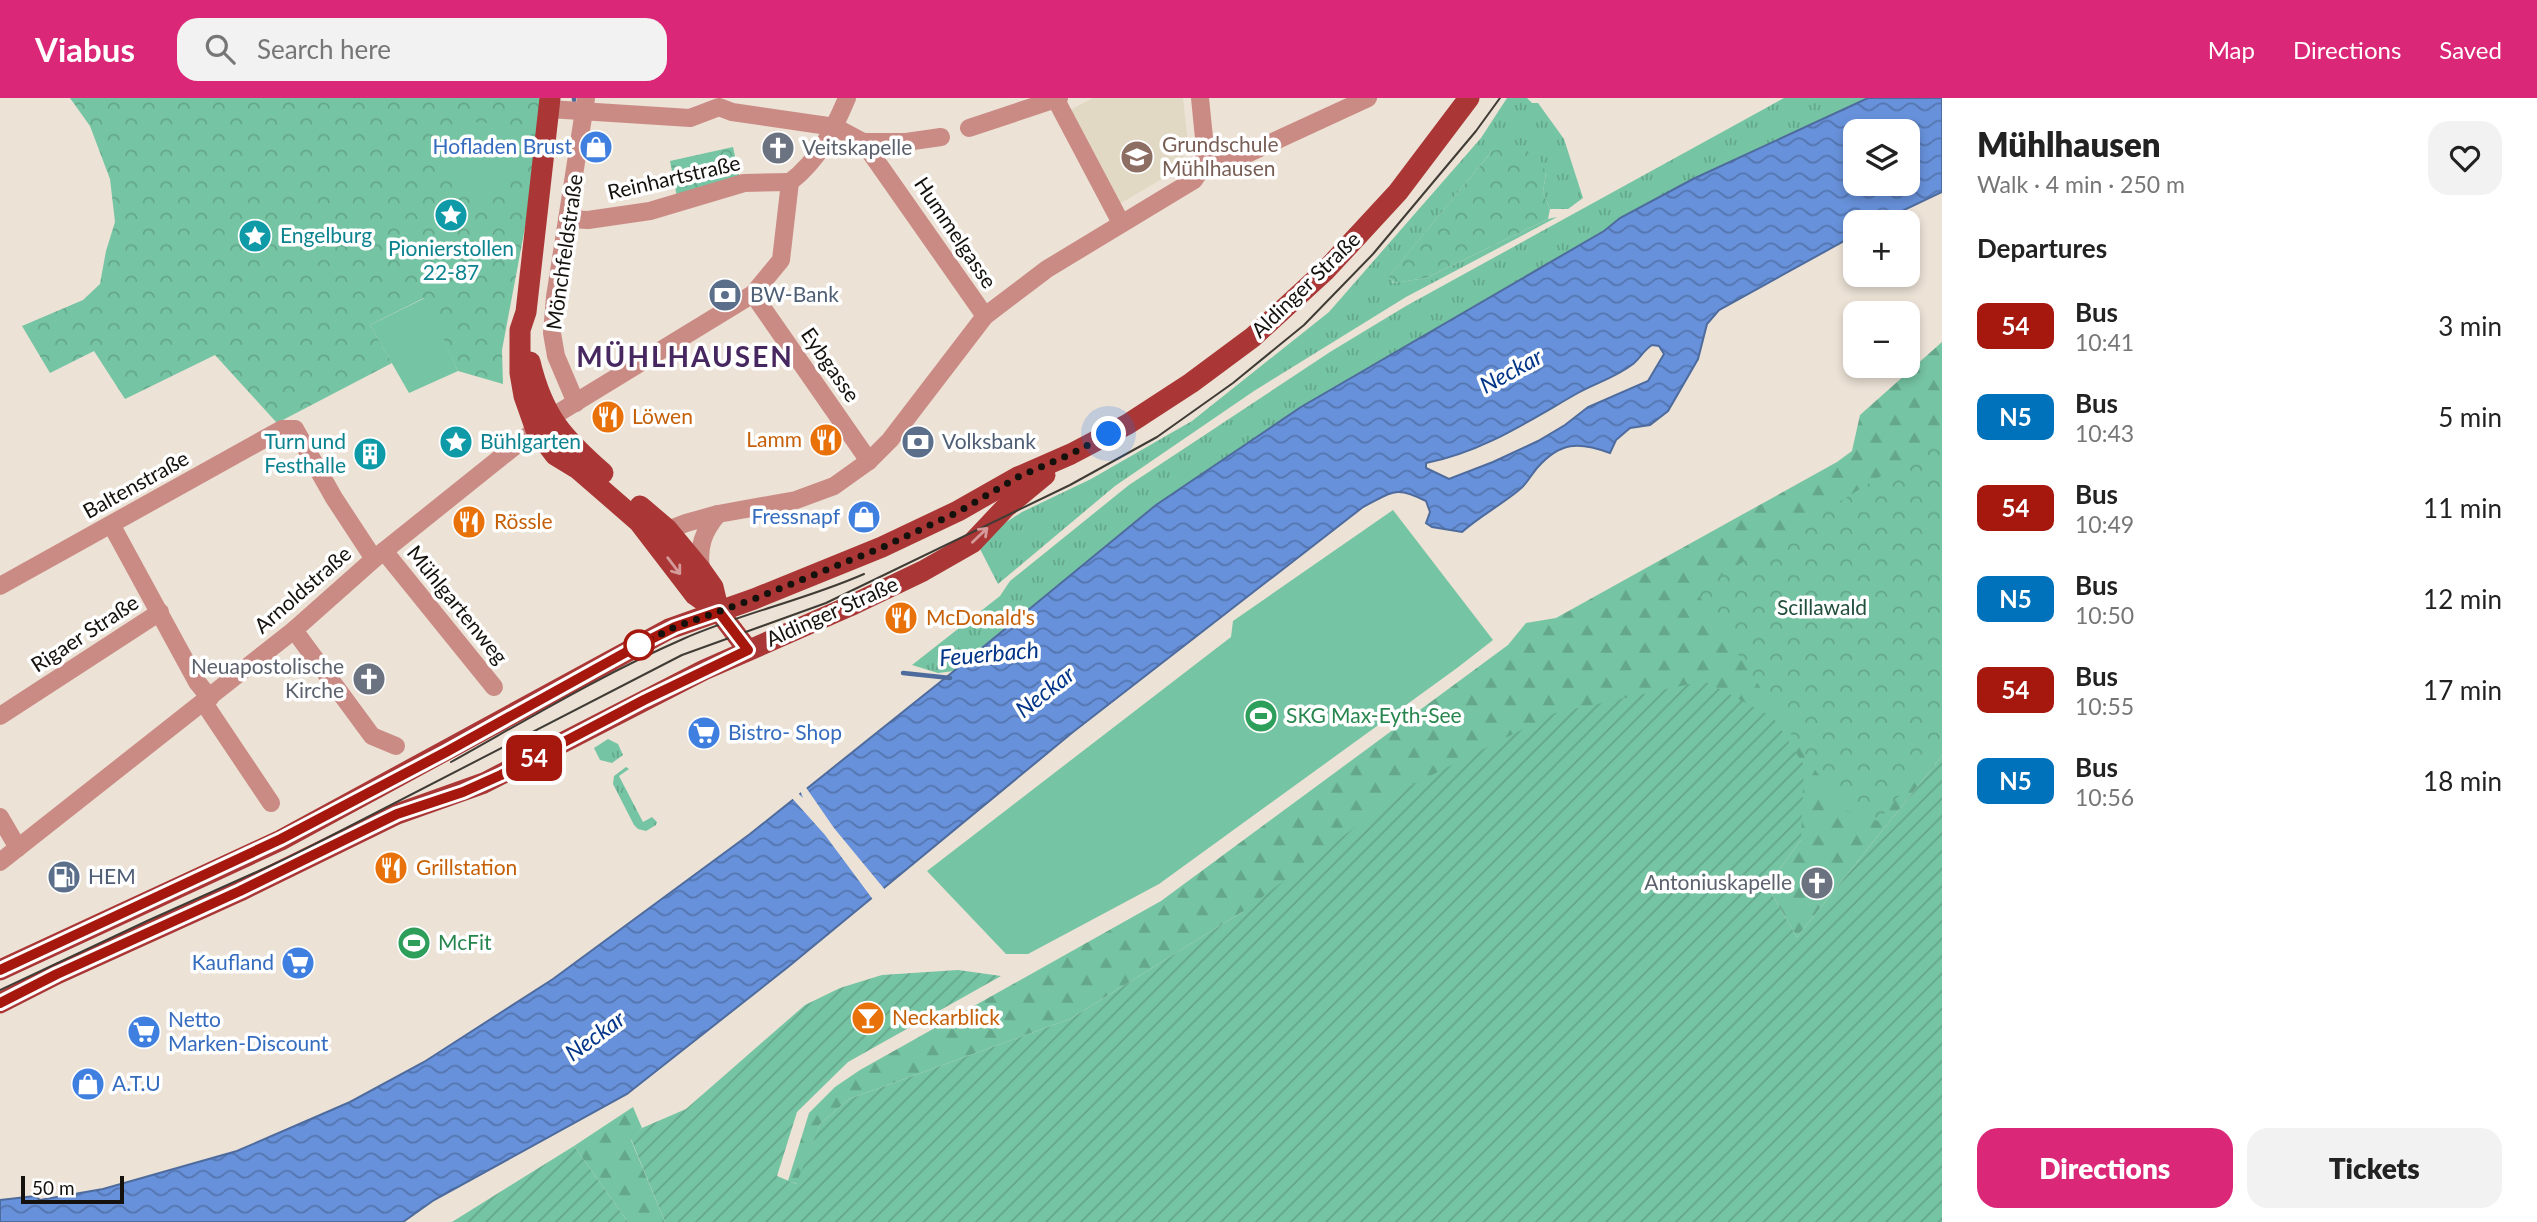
<!DOCTYPE html>
<html lang="en">
<head>
<meta charset="utf-8">
<style>
  body { margin:0; font-family:Lato,sans-serif; background:#f2f2f2; color:#222; height:100vh; display:flex; flex-direction:column; font-size:26px; white-space:nowrap }
  * { box-sizing:border-box; margin:0 }
  p { font-size:23px; color:#767676 }
  .icon { flex:none; width:38px; height:38px; fill:none; stroke:currentColor; stroke-width:2; stroke-linecap:round; stroke-linejoin:round }
  .map { position:relative; flex:1; overflow:hidden }
  .drawer { display:flex; flex-direction:column; background:#fff; width:595px }
  .drawer>* { flex:none }
  .badge { padding:0 14px; border-radius:10px; font-size:24px; line-height:46px }
  .controls { position:absolute; left:1843px; top:21px; display:grid; gap:14px }
  .controls a { display:grid; place-items:center; width:77px; height:77px; border-radius:14px; background:#fff; box-shadow:0 4px 10px #0003; font-size:35px }
  .scale { position:absolute; left:21px; bottom:18px; width:103px; box-sizing:border-box; padding-left:7px; border:4px solid #15120e; border-top:0; font-size:19px; line-height:24px; white-space:nowrap; color:#15120e; -webkit-text-stroke:5px #fff; paint-order:stroke }
  .you { position:absolute; width:35px; height:35px; margin:-18px; border:5px solid #fff; border-radius:50%; background:#1a73e8; box-shadow:0 0 0 10px #1a73e833 }
  .map>.badge { position:absolute; translate:-50% -50%; box-shadow:0 0 0 4px #fff }
  h2 { padding:0 35px; font-size:26px; line-height:63px }
  .round { display:grid; place-items:center; flex:none; width:74px; height:74px; border-radius:21px; background:#f2f2f2 }
  .overview { display:flex; align-items:center; justify-content:space-between; height:119px; padding:0 35px }
  h1 { font-size:33px; font-weight:800; line-height:52px }
  .button { display:flex; gap:14px; margin-top:auto; padding:14px 35px }
  .button a { flex:1; height:80px; border-radius:21px; background:#db2777; color:#fff; font-size:28px; font-weight:800; line-height:80px; text-align:center }
  .button a+a { background:#f2f2f2; color:#222 }
  ul { padding:0; list-style:none }
  li { display:flex; align-items:center; gap:21px; height:91px; padding:0 35px }
  li div { flex:1 }
  li b { display:block; font-size:26px }
  li em { font-style:normal }
  li .badge { min-width:77px; font-weight:700; text-align:center }
  header { display:flex; align-items:center; gap:42px; box-sizing:border-box; height:98px; padding:0 35px; background:#db2777; color:#fff }
  header strong { font-size:33px }
  nav { display:flex; gap:38px; margin-inline-start:auto; font-size:24px }
  .search { width:490px; height:63px; background:#f2f2f2; display:flex; align-items:center; gap:18px; box-sizing:border-box; padding:0 24px; border-radius:21px; color:#767676; font-size:26px }
  main { display:flex; flex:1; min-height:0 }
  .map>svg:first-child { display:block }
  .education { fill:#e2d9c4 }
  .grass { fill:url(#grass-tufts) }
  .forest { fill:url(#forest-firs) }
  .park { fill:url(#park-crowns) }
  .garden { fill:url(#garden-furrows) }
  .pitch { fill:#75c4a3 }
  .water { fill:url(#water-waves); stroke:#4e6b9d; stroke-width:2; fill-rule:evenodd }
  .pier { fill:#ece2d6 }
  .lines { fill:none; stroke-linecap:round; stroke-linejoin:round }
  .stream { stroke:#4e6b9d; stroke-width:4.5 }
  .minor { stroke:#cb8b85; stroke-width:18 }
  .major { stroke:#aa3736; stroke-width:21 }
  .tram { stroke:#3f3b35; stroke-width:2 }
  .oneway { stroke:#d49b9a }
  .line-casing { stroke:#fff; stroke-width:16 }
  .line { stroke:#a6180e; stroke-width:10 }
  .walk { stroke:#15120e; stroke-width:7; stroke-dasharray:0 12.6 }
  .stop-dot { fill:#fff; stroke:#a6180e; stroke-width:3.5 }
  .labels { text-anchor:middle; stroke-width:7; stroke-linejoin:round; paint-order:stroke }
  .education-label { font-size:21px; fill:#785e54; stroke:#fff; text-anchor:start }
  .shop-label { font-size:21px; fill:#366cbe; stroke:#fff; text-anchor:end }
  .worship-label { font-size:21px; fill:#5b616d; stroke:#fff; text-anchor:end }
  .street-label { font-size:21px; fill:#15120e; stroke:#fff }
  .culture-label { font-size:21px; fill:#0d838f; stroke:#fff; text-anchor:start }
  .service-label { font-size:21px; fill:#4e5e75; stroke:#fff; text-anchor:start }
  .food-label { font-size:21px; fill:#c56008; stroke:#fff; text-anchor:start }
  .park-label { font-size:21px; fill:#224f3d; stroke:#fff }
  .leisure-label { font-size:21px; fill:#27864d; stroke:#fff; text-anchor:start }
  .water-label { font-size:23px; font-style:italic; fill:#023588; stroke:#fff }
  .district-label { font-size:28px; font-weight:bold; letter-spacing:2px; fill:#472760; stroke:#fff }
</style>
</head>
<body>
<header>
<strong>Viabus</strong>
<div class="search"><svg class="icon" aria-label="search" viewBox="0 0 24 24"><circle cx="10" cy="10" r="6"/><path d="M15 15l6 6"/></svg>Search here</div>
<nav><a>Map</a><a>Directions</a><a>Saved</a></nav>
</header>
<main>
<div class="map">
<svg width="1942" height="1124" viewBox="0 0 1942 1124">
  <defs>
    <pattern id="grass-tufts" width="24" height="20" patternUnits="userSpaceOnUse" patternTransform="scale(1.75)"><rect width="24" height="20" fill="#75c4a3"/><path d="M3 7l-1-3M5 7V3M7 7l1-3M15 17l-1-3M17 17v-4M19 17l1-3" fill="none" stroke="#64a78b"/></pattern>
    <pattern id="forest-firs" width="22" height="20" patternUnits="userSpaceOnUse" patternTransform="scale(1.75)"><rect width="22" height="20" fill="#75c4a3"/><path d="M5 1l3.5 6h-7zM16 11l3.5 6h-7z" fill="#64a78b"/></pattern>
    <pattern id="park-crowns" width="20" height="18" patternUnits="userSpaceOnUse" patternTransform="scale(1.75)"><rect width="20" height="18" fill="#75c4a3"/><path d="M2 6a3 3 0 1 1 6 0M12 15a3 3 0 1 1 6 0" fill="none" stroke="#64a78b"/></pattern>
    <pattern id="garden-furrows" width="10" height="10" patternUnits="userSpaceOnUse" patternTransform="scale(1.75)"><rect width="10" height="10" fill="#75c4a3"/><path d="M-1 1l2-2M0 10L10 0M9 11l2-2" fill="none" stroke="#64a78b"/></pattern>
    <pattern id="water-waves" width="16" height="10" patternUnits="userSpaceOnUse" patternTransform="scale(1.75)"><rect width="16" height="10" fill="#6791da"/><path d="M0 5q4-4 8 0t8 0" fill="none" stroke="#5475af"/></pattern>
  </defs>
  <rect width="100%" height="100%" fill="#ece2d6"/>
  <path class="education" d="M1093,0H1183L1188,46L1177,72L1116,108L1068,13Z"/>
  <g class="grass">
    <path d="M1507,0H1527L1532,5H1538L1564,41L1583,100L1568,111H1550L1543,94L1546,75L1492,53L1390,177L1393,185L1426,180L1548,121L1557,119L1406,199L1254,293L1115,388L998,486L979,449L988,436L1022,414L1091,381L1192,323L1329,214L1481,40Z"/>
    <path d="M1784,0H1868L1693,81L1620,120L1604,133L1301,309L1156,407L954,573L938,575L912,567L1000,498L1010,483L1129,387L1330,254L1406,208Z"/>
    <path d="M608,641L618,646L623,657L612,665L600,662L594,650Z"/>
    <path d="M626,669L629,671L619,678L643,724L652,719L657,724L656,727L646,733L638,731L634,727L613,686L614,678Z"/>
  </g>
  <g class="forest">
    <path d="M1942,244V658L1797,839L1767,788L1801,742L1242,814L1070,921L849,1001L820,1026L797,1086L788,1083L809,1015L835,989L860,972L1161,803L1508,547L1526,525L1556,520L1837,364L1852,353L1860,317Z"/>
    <path d="M633,1009L642,1030L631,1042L665,1124H628L574,1048Z"/>
  </g>
  <g class="park">
    <path d="M70,0H541L526,124L502,252L503,286L458,273L424,200L370,227L392,265L277,325L215,257L125,301L94,253L50,275L22,228L83,202L100,186L106,153L115,124L110,81L90,28Z"/>
    <path d="M1518,47L1540,61L1546,75L1543,94L1550,111L1548,121L1426,180L1394,185L1389,178L1492,53Z"/>
    <path d="M733,49L740,81L677,99L670,63Z"/>
    <path d="M1942,340V645L1878,723L1842,712L1696,493Z"/>
  </g>
  <g class="garden">
    <path d="M1704,583L1773,619L1804,667L1801,742L1767,788L1797,839L1942,658V1124H665L631,1041L642,1030L686,1011L805,907L840,890L882,877L958,872L1001,878L848,964L797,1014L777,1078L796,1086L820,1026L849,1001L1070,921L1242,814L1410,688L1555,615Z"/>
    <path d="M574,1048L628,1124H452Z"/>
  </g>
  <g class="pitch">
    <path d="M460,23L511,27L505,95L453,90Z"/>
    <path d="M425,200L458,273L409,295L370,227Z"/>
    <path d="M1393,412L1493,542L1457,570L1159,786L1028,856H1006L927,773L1231,539L1233,523Z"/>
  </g>
  <path class="water" d="M1868,0H1942V94L1879,124H1855V137L1719,212L1707,226L1698,261L1668,313L1650,327L1630,330L1616,342L1610,355C1578,343 1560,344 1537,370C1531,377 1527,386 1519,392C1501,407 1480,418 1462,434L1432,429L1426,425L1430,414L1426,403C1395,387 1393,394 1363,409L1073,634L788,869L627,996L434,1102L403,1124H0V1102L35,1098L40,1102L103,1091L237,1053L350,1004L424,964L553,881L750,736L954,573L1156,407L1301,309L1604,133L1620,120L1693,81ZM1855,33H1908V86H1855ZM1652,247L1659,248L1664,256L1648,283L1588,309L1565,327L1538,343L1493,364L1449,381L1426,370V365C1482,354 1527,324 1576,296C1595,285 1615,280 1633,266C1640,260 1644,252 1652,247Z"/>
  <path class="pier" d="M805,688L834,730L886,793L874,803L825,737L791,699L797,694L803,700L800,692Z"/>
  <g class="lines">
    <g class="stream">
      <path d="M574,2V0"/>
      <path d="M903,575L950,580"/>
    </g>
    <g class="minor">
      <path d="M1055,0L1121,125"/>
      <path d="M1200,0L1205,50L1203,69"/>
      <path d="M549,11L690,20L719,9L732,14L835,29L863,44H906L941,39"/>
      <path d="M969,30L1059,0"/>
      <path d="M863,44L985,218"/>
      <path d="M567,121L588,122L650,113L744,85L790,84"/>
      <path d="M753,196L869,363"/>
      <path d="M576,305L556,258L552,235L555,199L586,0"/>
      <path d="M112,428L197,584L210,600"/>
      <path d="M655,437L686,425L718,416L796,402L834,388L869,363L890,342L985,218L1047,171L1194,82L1203,69L1225,66L1368,0"/>
      <path d="M384,453L494,589"/>
      <path d="M701,472C698,448 703,434 718,416"/>
      <path d="M0,488L282,331H295L334,400L374,461"/>
      <path d="M294,532L372,638L396,648"/>
      <path d="M204,605L271,705"/>
      <path d="M0,618L160,514"/>
      <path d="M0,719L18,750"/>
      <path d="M0,764L294,532L374,461L550,320L753,196L781,162L790,84C818,63 834,31 847,0"/>
    </g>
    <g class="major">
      <path d="M550,0L526,214L520,232V275L524,298L536,332L555,357L578,371L639,424L695,497L719,514"/>
      <path d="M530,264C543,318 562,339 603,375"/>
      <path d="M640,408L667,431L701,472L713,489L719,514L748,552"/>
      <path d="M0,872L281,742L669,531L754,501L882,449L958,413L1018,379L1071,356L1128,326L1191,285L1253,239L1326,172L1398,94L1469,0"/>
      <path d="M0,905L57,876L240,793L397,716L484,685L704,572L850,508L923,473L972,445L1005,410L1045,377"/>
    </g>
    <g class="tram">
      <path d="M451,664C528,621 603,576 683,541C742,515 805,502 864,476"/>
      <path d="M0,892L147,823L290,759L682,557L826,505L1070,387L1157,339L1233,285L1304,227L1373,156L1476,33L1500,0"/>
    </g>
  </g>
  <defs><path id="oneway-shaft" d="M-6 0H5M1.5-3L5.5 0L1.5 3" fill="none" stroke-width="1.6" stroke-linecap="round" stroke-linejoin="round" transform="scale(1.75)"/></defs>
  <g class="oneway">
    <use href="#oneway-shaft" transform="translate(980 437) rotate(-44)"/>
    <use href="#oneway-shaft" transform="translate(674 468) rotate(53)"/>
  </g>
  <g class="lines">
    <defs>
      <path id="line" d="M0,872L281,741L446,654L639,547L675,529L719,514L748,552L644,602L501,677L463,694L397,716L240,793L57,876L0,905"/>
    </defs>
    <use href="#line" class="line-casing"/>
    <use href="#line" class="line"/>
    <path class="walk" d="M639,547L675,529L754,501L883,449L958,414L1018,379L1071,356L1109,336"/>
  </g>
  <defs>
    <symbol id="shop-disc" viewBox="-11 -11 22 22"><circle r="9.5" fill="#3f7fe0" stroke="#fff"/><path d="M-5-2.5h2.3a2.7 3.5 0 0 1 5.4 0H5L5.5 6h-11ZM-1.5-2.5h3a1.5 2.3 0 0 0-3 0Z" fill="#fff"/></symbol>
    <symbol id="church-disc" viewBox="-11 -11 22 22"><circle r="9.5" fill="#6b7280" stroke="#fff"/><path d="M-1.2-6h2.4v3.5h3.3v2.4h-3.3V6h-2.4V-.1h-3.3v-2.4h3.3Z" fill="#fff"/></symbol>
    <symbol id="school-disc" viewBox="-11 -11 22 22"><circle r="9.5" fill="#8d6e63" stroke="#fff"/><path d="M0-5L7-2L0 1L-7-2ZM-4 1L0 2.5L4 1V4Q0 6-4 4Z" fill="#fff"/></symbol>
    <symbol id="sight-disc" viewBox="-11 -11 22 22"><circle r="9.5" fill="#0f9aa8" stroke="#fff"/><path d="M0-6L1.8-2.2L6-1.7L2.9 1.2L3.7 5.4L0 3.3L-3.7 5.4L-2.9 1.2L-6-1.7L-1.8-2.2Z" fill="#fff"/></symbol>
    <symbol id="bank-disc" viewBox="-11 -11 22 22"><circle r="9.5" fill="#5c6f8a" stroke="#fff"/><path d="M-6-4H6V4H-6ZM0-2.3a2.3 2.3 0 1 0 0 4.6a2.3 2.3 0 1 0 0-4.6Z" fill="#fff"/></symbol>
    <symbol id="restaurant-disc" viewBox="-11 -11 22 22"><circle r="9.5" fill="#e8710a" stroke="#fff"/><path d="M-5-6h1v4h1v-4h1v4h1v-4h1v5L-1.5 .5V6h-2V.5L-5-1ZM5-6V6H3V1.5H1.5Q1.5-4 5-6Z" fill="#fff"/></symbol>
    <symbol id="building-disc" viewBox="-11 -11 22 22"><circle r="9.5" fill="#0f9aa8" stroke="#fff"/><path d="M-4-6H4V6H1V3H-1V6H-4ZM-2.5-4.3h1.7v1.8h-1.7ZM.8-4.3h1.7v1.8H.8ZM-2.5-1h1.7V.8h-1.7ZM.8-1h1.7V.8H.8Z" fill="#fff"/></symbol>
    <symbol id="stadium-disc" viewBox="-11 -11 22 22"><circle r="9.5" fill="#2e9e5b" stroke="#fff"/><path d="M0-5a6.5 5 0 1 0 0 10a6.5 5 0 1 0 0-10ZM-3.5-1.8h7v3.6h-7Z" fill="#fff"/></symbol>
    <symbol id="supermarket-disc" viewBox="-11 -11 22 22"><circle r="9.5" fill="#3f7fe0" stroke="#fff"/><path d="M-6-5.5h2.5l.6 2H6L4.5 2H-2.5L-4.4-4H-6ZM-1.5 3.2a1.3 1.3 0 1 0 .1 0ZM3 3.2a1.3 1.3 0 1 0 .1 0Z" fill="#fff"/></symbol>
    <symbol id="fuel-disc" viewBox="-11 -11 22 22"><circle r="9.5" fill="#5c6f8a" stroke="#fff"/><path d="M-5.5-6h7V0h2V4h1.3V-2.5L3-4.5l.8-.8L6-3V5H2.5V1h-1V6h-7ZM-4.2-4.7v3.2H.2V-4.7Z" fill="#fff"/></symbol>
    <symbol id="bar-disc" viewBox="-11 -11 22 22"><circle r="9.5" fill="#e8710a" stroke="#fff"/><path d="M-6-5H6L.8 .8V4.5H3.5V6h-7V4.5H-.8V.8Z" fill="#fff"/></symbol>
  </defs>
  <g fill-rule="evenodd">
    <use href="#shop-disc" x="577" y="30" width="38" height="38"/>
    <use href="#church-disc" x="759" y="31" width="38" height="38"/>
    <use href="#school-disc" x="1118" y="40" width="38" height="38"/>
    <use href="#sight-disc" x="432" y="98" width="38" height="38"/>
    <use href="#sight-disc" x="236" y="119" width="38" height="38"/>
    <use href="#bank-disc" x="706" y="178" width="38" height="38"/>
    <use href="#restaurant-disc" x="589" y="300" width="38" height="38"/>
    <use href="#restaurant-disc" x="807" y="323" width="38" height="38"/>
    <use href="#sight-disc" x="437" y="325" width="38" height="38"/>
    <use href="#bank-disc" x="899" y="325" width="38" height="38"/>
    <use href="#building-disc" x="351" y="337" width="38" height="38"/>
    <use href="#shop-disc" x="845" y="400" width="38" height="38"/>
    <use href="#restaurant-disc" x="450" y="405" width="38" height="38"/>
    <use href="#restaurant-disc" x="882" y="501" width="38" height="38"/>
    <use href="#church-disc" x="350" y="562" width="38" height="38"/>
    <use href="#stadium-disc" x="1242" y="599" width="38" height="38"/>
    <use href="#supermarket-disc" x="685" y="616" width="38" height="38"/>
    <use href="#restaurant-disc" x="372" y="751" width="38" height="38"/>
    <use href="#fuel-disc" x="45" y="760" width="38" height="38"/>
    <use href="#church-disc" x="1798" y="766" width="38" height="38"/>
    <use href="#stadium-disc" x="395" y="826" width="38" height="38"/>
    <use href="#supermarket-disc" x="279" y="846" width="38" height="38"/>
    <use href="#bar-disc" x="849" y="901" width="38" height="38"/>
    <use href="#supermarket-disc" x="125" y="915" width="38" height="38"/>
    <use href="#shop-disc" x="69" y="967" width="38" height="38"/>
  </g>
  <circle class="stop-dot" cx="639" cy="547" r="14"/>
  <g class="labels">
    <g class="education-label">
      <text x="1162" y="54">Grundschule<tspan x="1162" dy="24">Mühlhausen</tspan></text>
    </g>
    <g class="shop-label">
      <text x="572" y="56">Hofladen Brust</text>
      <text x="840" y="426">Fressnapf</text>
      <text x="728" y="642" text-anchor="start">Bistro- Shop</text>
      <text x="274" y="872">Kaufland</text>
      <text x="168" y="929" text-anchor="start">Netto<tspan x="168" dy="24">Marken-Discount</tspan></text>
      <text x="112" y="993" text-anchor="start">A.T.U</text>
    </g>
    <g class="worship-label">
      <text x="802" y="57" text-anchor="start">Veitskapelle</text>
      <text x="344" y="576">Neuapostolische<tspan x="344" dy="24">Kirche</tspan></text>
      <text x="1792" y="792">Antoniuskapelle</text>
    </g>
    <g class="street-label">
      <text transform="translate(674 80) rotate(-13)" y="7">Reinhartstraße</text>
      <text transform="translate(955 135) rotate(56)" y="7">Hummelgasse</text>
      <text transform="translate(565 154) rotate(-82)" y="7">Mönchfeldstraße</text>
      <text transform="translate(1306 187) rotate(-44)" y="7">Aldinger Straße</text>
      <text transform="translate(830 267) rotate(55)" y="7">Eybgasse</text>
      <text transform="translate(136 387) rotate(-29)" y="7">Baltenstraße</text>
      <text transform="translate(303 492) rotate(-41)" y="7">Arnoldstraße</text>
      <text transform="translate(457 507) rotate(51)" y="7">Mühlgartenweg</text>
      <text transform="translate(832 514) rotate(-24)" y="7">Aldinger Straße</text>
      <text transform="translate(85 536) rotate(-33)" y="7">Rigaer Straße</text>
    </g>
    <g class="culture-label">
      <text x="280" y="145">Engelburg</text>
      <text x="451" y="158" text-anchor="middle">Pionierstollen<tspan x="451" dy="24">22-87</tspan></text>
      <text x="346" y="351" text-anchor="end">Turn und<tspan x="346" dy="24">Festhalle</tspan></text>
      <text x="480" y="351">Bühlgarten</text>
    </g>
    <g class="service-label">
      <text x="750" y="204">BW-Bank</text>
      <text x="942" y="351">Volksbank</text>
      <text x="88" y="786">HEM</text>
    </g>
    <g class="food-label">
      <text x="632" y="326">Löwen</text>
      <text x="802" y="349" text-anchor="end">Lamm</text>
      <text x="494" y="431">Rössle</text>
      <text x="926" y="527">McDonald's</text>
      <text x="416" y="777">Grillstation</text>
      <text x="892" y="927">Neckarblick</text>
    </g>
    <g class="park-label">
      <text x="1822" y="517">Scillawald</text>
    </g>
    <g class="leisure-label">
      <text x="1286" y="625">SKG Max-Eyth-See</text>
      <text x="438" y="852">McFit</text>
    </g>
    <g class="water-label">
      <text transform="translate(1511 273) rotate(-29)" y="8">Neckar</text>
      <text transform="translate(989 556) rotate(-5)" y="8">Feuerbach</text>
      <text transform="translate(1045 594) rotate(-38)" y="8">Neckar</text>
      <text transform="translate(595 938) rotate(-36)" y="8">Neckar</text>
    </g>
    <g class="district-label">
      <text x="685" y="269">MÜHLHAUSEN</text>
    </g>
  </g>
</svg>
<div class="controls">
<a><svg class="icon" aria-label="layers" viewBox="0 0 24 24"><path d="M12 4l9 5-9 5-9-5zM3 14l9 5 9-5"/></svg></a>
<a>+</a>
<a>−</a>
</div>
<div class="scale">50 m</div>
<div class="you" style="left:1109px;top:336px"></div>
<b class="badge" style="left:534px;top:660px;background:#a6180e;color:#fff">54</b>
</div>
<section class="drawer">
<div class="overview"><div><h1>Mühlhausen</h1><p>Walk · 4 min · 250 m</p></div><a class="round"><svg class="icon" aria-label="heart" viewBox="0 0 24 24"><path d="M12 20l-8-8c-3-5 5-10 8-4 3-6 11-1 8 4z"/></svg></a></div>
<h2>Departures</h2>
<ul>
<li><span class="badge" style="background:#a6180e;color:#fff">54</span><div><b>Bus</b><p>10:41</p></div><em>3 min</em></li>
<li><span class="badge" style="background:#0072bc;color:#fff">N5</span><div><b>Bus</b><p>10:43</p></div><em>5 min</em></li>
<li><span class="badge" style="background:#a6180e;color:#fff">54</span><div><b>Bus</b><p>10:49</p></div><em>11 min</em></li>
<li><span class="badge" style="background:#0072bc;color:#fff">N5</span><div><b>Bus</b><p>10:50</p></div><em>12 min</em></li>
<li><span class="badge" style="background:#a6180e;color:#fff">54</span><div><b>Bus</b><p>10:55</p></div><em>17 min</em></li>
<li><span class="badge" style="background:#0072bc;color:#fff">N5</span><div><b>Bus</b><p>10:56</p></div><em>18 min</em></li>
</ul>
<div class="button"><a>Directions</a><a>Tickets</a></div>
</section>
</main>
</body>
</html>
